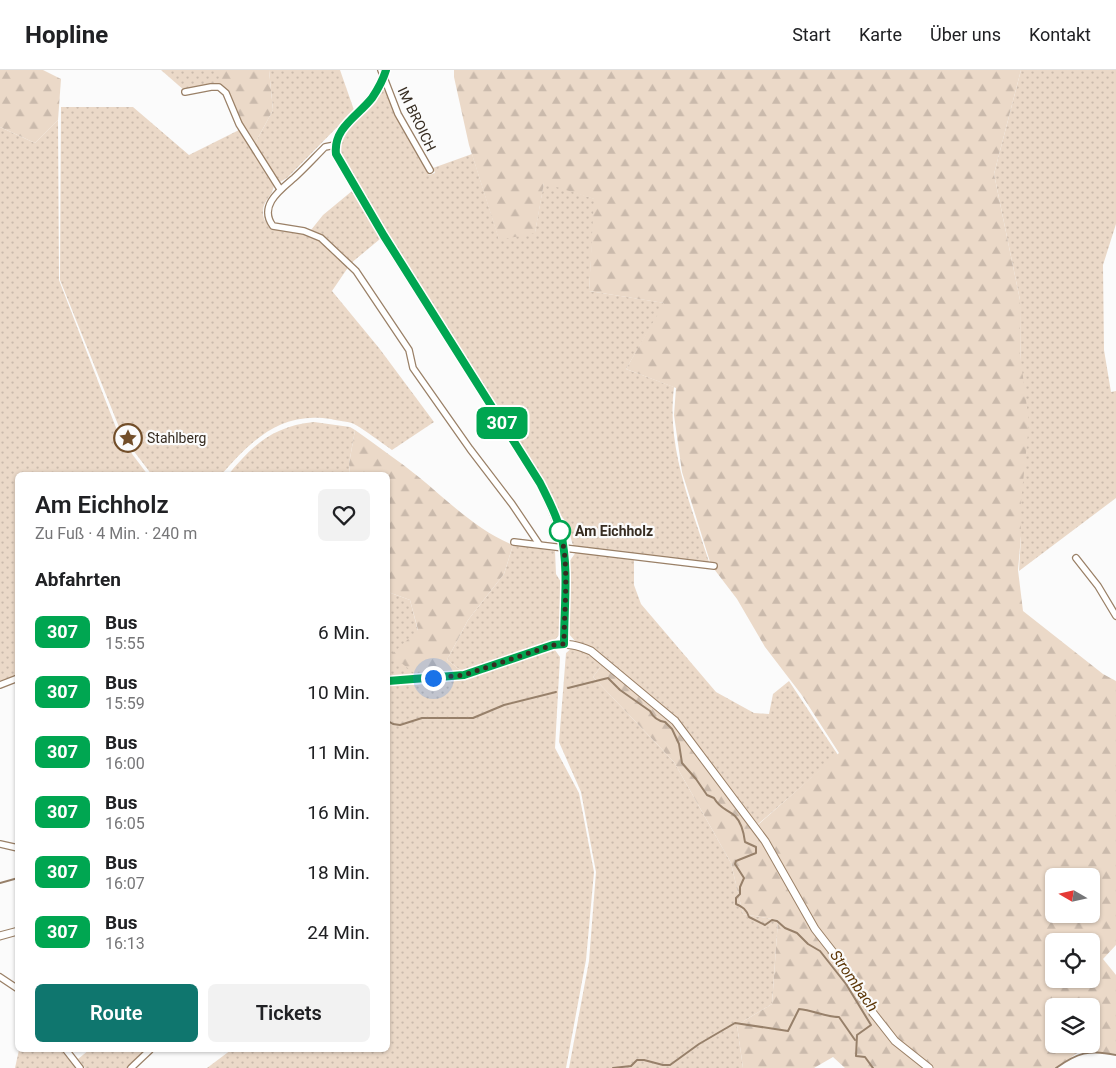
<!DOCTYPE html>
<html lang="de">
<head>
<meta charset="utf-8">
<style>
  body { margin:0; font-family:Roboto,sans-serif; background:#f2f2f2; color:#202124; height:100vh; display:flex; flex-direction:column; font-size:19px; white-space:nowrap }
  * { box-sizing:border-box; margin:0 }
  p { font-size:16px; color:#757577 }
  .icon { flex:none; width:28px; height:28px; fill:none; stroke:currentColor; stroke-width:2; stroke-linecap:round; stroke-linejoin:round }
  .map { position:relative; flex:1; overflow:hidden }
  .details { position:absolute; left:15px; top:402px; width:375px; height:580px; display:flex; flex-direction:column; background:#fff; border-radius:8px; box-shadow:0 1px 4px #0004 }
  .details>* { flex:none }
  .badge { padding:0 10px; border-radius:8px; font-size:18px; line-height:32px }
  .needle { width:32px; rotate:279deg }
  .fabs { position:absolute; left:1045px; top:798px; display:grid; gap:10px }
  .fabs a { display:grid; place-items:center; width:55px; height:55px; border-radius:8px; background:#fff; box-shadow:0 1px 4px #0004; font-size:25px }
  .you { position:absolute; width:25px; height:25px; margin:-12px; border:4px solid #fff; border-radius:50%; background:#1a73e8; box-shadow:0 0 0 8px #1a73e833 }
  .map>.badge { position:absolute; translate:-50% -50%; box-shadow:0 0 0 2px #fff }
  h2 { padding:0 20px; font-size:19px; line-height:45px }
  .round { display:grid; place-items:center; flex:none; width:52px; height:52px; border-radius:8px; background:#f2f2f2 }
  .overview { display:flex; align-items:center; justify-content:space-between; height:85px; padding:0 20px }
  h1 { font-size:24px; font-weight:600; line-height:38px }
  .action { display:flex; gap:10px; margin-top:auto; padding:10px 20px }
  .action a { flex:1; height:58px; border-radius:8px; background:#0f766e; color:#fff; font-size:20px; font-weight:600; line-height:58px; text-align:center }
  .action a+a { background:#f2f2f2; color:#202124 }
  ul { padding:0; list-style:none }
  li { display:flex; align-items:center; gap:15px; height:60px; padding:0 20px }
  li div { flex:1 }
  li b { display:block; font-size:19px }
  li em { font-style:normal }
  li .badge { min-width:55px; font-weight:700; text-align:center }
  header { display:flex; align-items:center; gap:30px; box-sizing:border-box; height:70px; padding:0 25px; background:#fff; border-bottom:1px solid #e0e0e0 }
  header strong { font-size:24px }
  nav { display:flex; gap:28px; margin-inline-start:auto; font-size:18px }
  .map>svg:first-child { display:block }
  .green { fill:url(#green-dots) }
  .forest { fill:url(#forest-firs); fill-rule:evenodd }
  .lines { fill:none; stroke-linecap:round; stroke-linejoin:round }
  .stream { stroke:#97806a; stroke-width:2 }
  .minor-casing { stroke:#9a8067; stroke-width:8 }
  .tertiary-casing { stroke:#9a8067; stroke-width:9 }
  .minor { stroke:#fff; stroke-width:5.5 }
  .tertiary { stroke:#fff; stroke-width:7 }
  .line-casing { stroke:#fff; stroke-width:11 }
  .line { stroke:#00a651; stroke-width:8 }
  .walk { stroke:#362c21; stroke-width:5; stroke-dasharray:0 9 }
  .stop-dot { fill:#fff; stroke:#00a651; stroke-width:2.5 }
  .labels { text-anchor:middle; stroke-width:4.5; stroke-linejoin:round; paint-order:stroke }
  .street-label { font-size:14px; fill:#362c21; stroke:#fbfbfb }
  .poi-label { font-size:14px; fill:#362c21; stroke:#fbfbfb; text-anchor:start }
  .stop-label { font-size:14px; font-weight:bold; fill:#362c21; stroke:#fbfbfb; text-anchor:start }
  .water-label { font-size:15px; font-style:italic; fill:#5c3607; stroke:#fbfbfb }
</style>
</head>
<body>
<header>
<strong>Hopline</strong>
<nav><a>Start</a><a>Karte</a><a>Über uns</a><a>Kontakt</a></nav>
</header>
<div class="map">
<svg width="1116" height="998" viewBox="0 0 1116 998">
  <defs>
    <pattern id="green-dots" width="8" height="8" patternUnits="userSpaceOnUse" patternTransform="scale(1.25)"><rect width="8" height="8" fill="#ebd9c8"/><path d="M2 2h.1M6 6h.1" fill="none" stroke="#cabaac" stroke-width="1.8" stroke-linecap="round"/></pattern>
    <pattern id="forest-firs" width="22" height="20" patternUnits="userSpaceOnUse" patternTransform="scale(1.25)"><rect width="22" height="20" fill="#ebd9c8"/><path d="M5 1l3.5 6h-7zM16 11l3.5 6h-7z" fill="#cabaac"/></pattern>
  </defs>
  <rect width="100%" height="100%" fill="#fbfbfb"/>
  <g class="green">
    <path d="M161,0H219V16L185,21Z"/>
    <path d="M269,0H340L354,40L287,108L280,112L253,77L273,40Z"/>
    <path d="M1021,0H1116V154L1103,195L1104,280L1111,322L1116,321V428L1019,501L1021,466L1020,230L994,104Z"/>
    <path d="M384,20L390,25L396,45L429,105L435,103L433,98L472,84L499,169L535,162L544,112L595,129L589,221L665,233L626,299L674,317C666,378 692,438 710,495L573,476L567,453L558,442L542,411L387,165L340,87V70L349,57L379,21Z"/>
    <path d="M61,37H133L189,85L241,59L274,114C274,125 263,130 263,141C262,168 304,159 320,170C330,177 339,188 349,196L332,221L379,278L434,352L392,380C380,372 367,361 354,354C348,351 338,351 331,349C280,341 252,370 221,405H152L123,367L60,210Z"/>
    <path d="M58,50L59,210L120,368L148,405H18L17,605L0,612V57L35,73Z"/>
    <path d="M352,121L380,169L350,194L324,167L311,160L323,145Z"/>
    <path d="M314,352L350,357L355,360L349,394L350,405H228C253,375 273,356 314,352Z"/>
    <path d="M513,475L555,481L556,504L561,512L560,564L554,571L463,602L447,590L468,550L504,504Z"/>
    <path d="M576,482L634,489V515L641,534L716,622L754,643L769,644L773,624L789,611L838,685L757,755L677,648L593,578L576,572L568,563L569,492Z"/>
    <path d="M388,522L410,530L418,561V606L388,607Z"/>
    <path d="M572,578L588,583L602,595L593,607L674,692L731,793L743,844L778,850L772,934L737,955L743,998H569L589,891L596,802L581,722L559,672L566,583Z"/>
    <path d="M555,580L560,587L555,678L579,723L594,802L586,890L566,998H207L231,980H388V615H416L464,609Z"/>
    <path d="M19,980H61L75,998H15Z"/>
    <path d="M89,980H147L127,998H85L78,989Z"/>
  </g>
  <g class="forest">
    <path d="M0,0H43L61,9L58,50L35,73L0,57Z"/>
    <path d="M219,0H269L273,40L253,77L227,23L219,16Z"/>
    <path d="M454,0H1021L994,104L1020,230V284L1029,353L1021,432V466L1018,500L1023,541L1103,604L1116,611V875L1103,889L1116,905V984L1082,980L1055,998H845L833,987L814,998H743L737,955L772,934L778,850L743,844L731,793L674,692L593,607L602,595L673,655L752,760L839,683L801,624L765,577L737,529L711,495L682,402L674,345L676,318L626,299L664,233L589,221L594,129L544,113L535,163L499,170L469,75L454,7ZM1054,806H1091V844H1054ZM1054,871H1091V909H1054ZM1054,936H1091V974H1054Z"/>
    <path d="M355,360C377,376 399,391 420,408C449,432 478,461 513,475L504,504L468,550L447,590L463,602L418,606L391,585L418,560L410,530L388,522V405H350L349,394Z"/>
  </g>
  <g class="lines">
    <g class="stream">
      <path d="M568,618L608,608L620,620L650,641C653,647 658,651 665,652L672,659L679,674L682,693L696,709L707,725L714,728C720,739 727,739 735,746C741,752 744,764 745,772L756,777V783L736,791L735,794L744,808L740,817V824L736,828V834C743,837 746,839 749,847L765,855L772,850L777,851L785,858L797,863L808,874L820,881L846,914L871,955L857,965L856,986L865,987L873,998"/>
      <path d="M388,651L393,654L400,655L422,648H473L504,635L556,622"/>
      <path d="M0,813L18,808"/>
      <path d="M613,998L631,996L637,990H644L663,995H670L699,974L735,953L788,961L799,939C813,940 825,947 839,947L855,970"/>
      <path d="M1056,998C1077,983 1089,979 1116,985"/>
    </g>
    <defs>
      <g id="minor">
        <path d="M381,0L398,44L430,100"/>
        <path d="M185,22L211,17H219L226,23L239,54L280,119"/>
        <path d="M335,75L325,77C315,87 305,98 294,108C280,120 258,136 273,156L304,161L321,168L356,201L409,280L413,298L470,379L512,434L539,474"/>
        <path d="M514,472L714,496"/>
        <path d="M1076,488L1098,516L1116,546"/>
        <path d="M0,615L18,608"/>
        <path d="M0,774L18,778"/>
        <path d="M0,907L18,919"/>
        <path d="M66,980L80,998"/>
        <path d="M131,998L150,980"/>
      </g>
      <g id="tertiary">
        <path d="M386,0C383,10 378,19 372,27C358,46 333,58 336,84L384,167L540,413C550,434 560,455 564,478C568,507 564,544 564,574"/>
        <path d="M388,611L464,605L553,575C568,573 577,575 591,581L675,651L765,771L815,859L843,895L873,943L895,971L929,998"/>
        <path d="M0,866L18,861"/>
      </g>
    </defs>
    <use href="#minor" class="minor-casing"/>
    <use href="#tertiary" class="tertiary-casing"/>
    <use href="#minor" class="minor"/>
    <use href="#tertiary" class="tertiary"/>
  </g>
  <g class="lines">
    <defs>
      <path id="line" d="M386,0C383,10 378,19 372,28C358,46 333,58 336,84L384,166L540,413C548,429 557,445 561,463C569,499 564,537 564,574L553,575L464,605L388,611"/>
    </defs>
    <use href="#line" class="line-casing"/>
    <use href="#line" class="line"/>
    <path class="walk" d="M433,608L464,605L553,575L564,574C564,537 570,495 560,461"/>
  </g>
  <defs>
    <symbol id="sight-ring" viewBox="-11 -11 22 22"><circle r="9.5" fill="#fbfbfb" stroke="#724e29" stroke-width="1.5"/><path d="M0-6L1.8-2.2L6-1.7L2.9 1.2L3.7 5.4L0 3.3L-3.7 5.4L-2.9 1.2L-6-1.7L-1.8-2.2Z" fill="#724e29"/></symbol>
  </defs>
  <g fill-rule="evenodd">
    <use href="#sight-ring" x="112" y="352" width="32" height="32"/>
  </g>
  <circle class="stop-dot" cx="560" cy="461" r="10"/>
  <g class="labels">
    <g class="street-label">
      <text transform="translate(417 49) rotate(64)" y="5">IM BROICH</text>
    </g>
    <g class="poi-label">
      <text x="147" y="373">Stahlberg</text>
    </g>
    <g class="stop-label">
      <text x="575" y="466">Am Eichholz</text>
    </g>
    <g class="water-label">
      <text transform="translate(854 911) rotate(55)" y="5">Strombach</text>
    </g>
  </g>
</svg>
<div class="fabs">
<a><svg class="needle" viewBox="-14 -14 28 28"><path d="M0-13l5 13h-10z" fill="#e53935"/><path d="M0 13l5-13h-10z" fill="#757577"/></svg></a>
<a><svg class="icon" aria-label="locate" viewBox="0 0 24 24"><circle cx="12" cy="12" r="6"/><path d="M12 2v4M12 18v4M2 12h4M18 12h4"/></svg></a>
<a><svg class="icon" aria-label="layers" viewBox="0 0 24 24"><path d="M12 4l9 5-9 5-9-5zM3 14l9 5 9-5"/></svg></a>
</div>
<div class="you" style="left:433px;top:608px"></div>
<b class="badge" style="left:502px;top:353px;background:#00a651;color:#fff">307</b>
<section class="details">
<div class="overview"><div><h1>Am Eichholz</h1><p>Zu Fuß · 4 Min. · 240 m</p></div><a class="round"><svg class="icon" aria-label="heart" viewBox="0 0 24 24"><path d="M12 20l-8-8c-3-5 5-10 8-4 3-6 11-1 8 4z"/></svg></a></div>
<h2>Abfahrten</h2>
<ul>
<li><span class="badge" style="background:#00a651;color:#fff">307</span><div><b>Bus</b><p>15:55</p></div><em>6 Min.</em></li>
<li><span class="badge" style="background:#00a651;color:#fff">307</span><div><b>Bus</b><p>15:59</p></div><em>10 Min.</em></li>
<li><span class="badge" style="background:#00a651;color:#fff">307</span><div><b>Bus</b><p>16:00</p></div><em>11 Min.</em></li>
<li><span class="badge" style="background:#00a651;color:#fff">307</span><div><b>Bus</b><p>16:05</p></div><em>16 Min.</em></li>
<li><span class="badge" style="background:#00a651;color:#fff">307</span><div><b>Bus</b><p>16:07</p></div><em>18 Min.</em></li>
<li><span class="badge" style="background:#00a651;color:#fff">307</span><div><b>Bus</b><p>16:13</p></div><em>24 Min.</em></li>
</ul>
<div class="action"><a>Route</a><a>Tickets</a></div>
</section>
</div>
</body>
</html>
